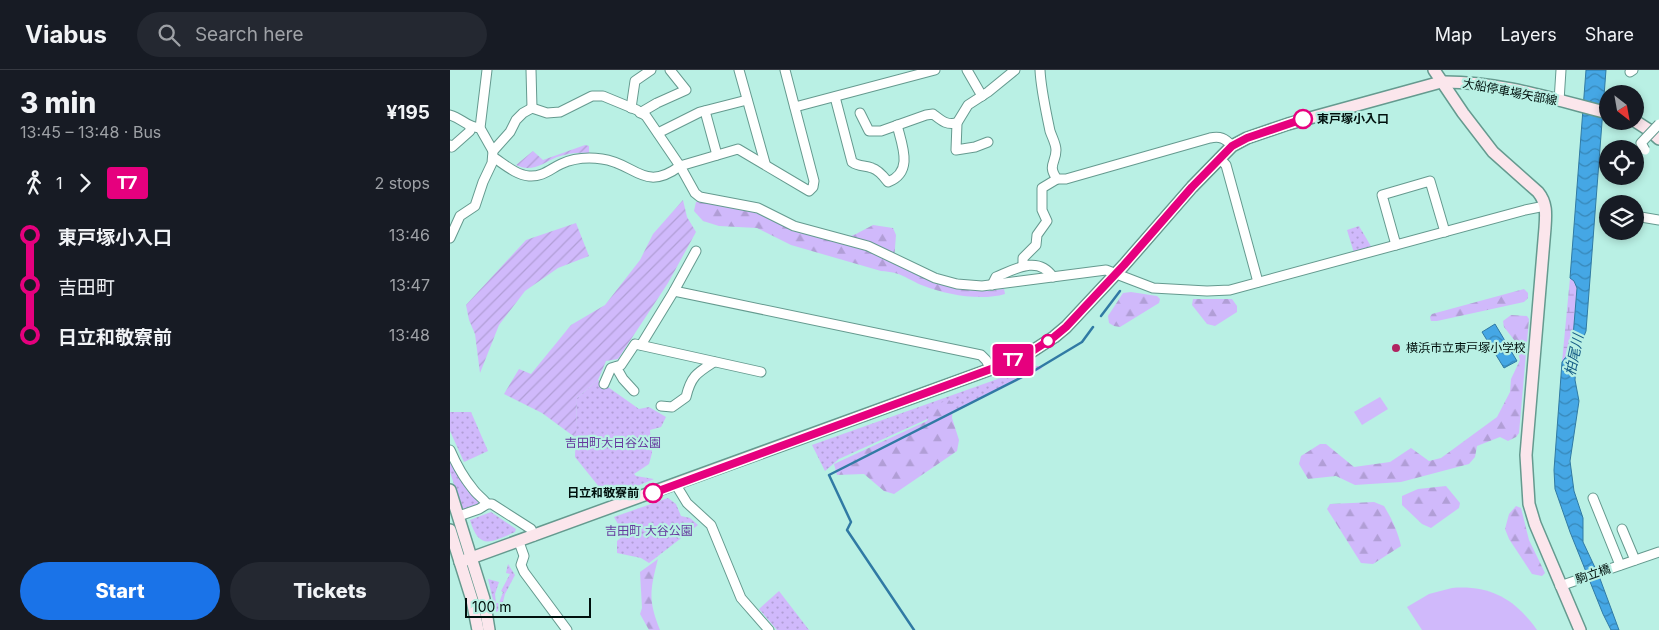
<!DOCTYPE html>
<html lang="en">
<head>
<meta charset="utf-8">
<style>
  body { margin:0; font-family:Inter,"Noto Sans JP",sans-serif; background:#242831; color:#f1f3f6; height:100vh; display:flex; flex-direction:column; font-size:19px; white-space:nowrap }
  * { box-sizing:border-box; margin:0 }
  p { font-size:16px; color:#9ea1a6 }
  .icon { flex:none; width:28px; height:28px; fill:none; stroke:currentColor; stroke-width:2; stroke-linecap:round; stroke-linejoin:round }
  .map { position:relative; flex:1; overflow:hidden }
  .side { display:flex; flex-direction:column; background:#171b24; width:450px }
  .side>* { flex:none }
  .badge { padding:0 10px; border-radius:4px; font-size:18px; line-height:32px }
  .needle { width:32px; rotate:149deg }
  .controls { position:absolute; left:1149px; top:15px; display:grid; gap:10px }
  .controls a { display:grid; place-items:center; width:45px; height:45px; border-radius:50%; background:#171b24; box-shadow:0 2px 8px #0003; font-size:25px }
  .scale { position:absolute; left:15px; bottom:12px; width:126px; box-sizing:border-box; padding-left:5px; border:2px solid #00100d; border-top:0; font-size:14px; line-height:18px; white-space:nowrap; color:#00100d; -webkit-text-stroke:4px #b9f0e4; paint-order:stroke }
  .map>.badge { position:absolute; translate:-50% -50%; box-shadow:0 0 0 2px #fff }
  .legs { display:flex; align-items:center; gap:8px; height:55px; padding:0 20px; font-size:16px }
  .legs p { margin-inline-start:auto }
  .summary { display:flex; align-items:center; justify-content:space-between; height:85px; padding:0 20px }
  h1 { font-size:28px; font-weight:800; line-height:38px }
  .button { display:flex; gap:10px; margin-top:auto; padding:10px 20px }
  .button a { flex:1; height:58px; border-radius:30px; background:#1a73e8; color:#fff; font-size:20px; font-weight:800; line-height:58px; text-align:center }
  .button a+a { background:#242831; color:#f1f3f6 }
  ul { padding:0 20px; list-style:none }
  li { display:flex; align-items:center; gap:18px; height:50px; font-size:19px }
  li i { display:grid; place-items:center; width:8px; height:100%; margin:0 6px; background:currentColor }
  li i::after { content:''; width:12px; height:12px; margin:-6px; border:4px solid; border-radius:50%; background:#171b24 }
  li p { margin-inline-start:auto }
  li:first-child i { background:linear-gradient(#0000 50%,currentColor 0) }
  li:last-child i { background:linear-gradient(currentColor 50%,#0000 0) }
  header { display:flex; align-items:center; gap:30px; box-sizing:border-box; height:70px; padding:0 25px; background:#171b24; border-bottom:1px solid #363941 }
  header strong { font-size:24px }
  nav { display:flex; gap:28px; margin-inline-start:auto; font-size:18px }
  .search { width:350px; height:45px; background:#242831; display:flex; align-items:center; gap:12px; box-sizing:border-box; padding:0 18px; border-radius:28px; color:#9ea1a6; font-size:19px }
  main { display:flex; flex:1; min-height:0 }
  .map>svg:first-child { display:block }
  .grass { fill:url(#grass-dots) }
  .forest { fill:url(#forest-firs) }
  .wetland { fill:url(#wetland-marsh) }
  .garden { fill:url(#garden-furrows) }
  .pitch { fill:#d0b9fb }
  .water { fill:url(#water-waves); stroke:#307aa4 }
  .lines { fill:none; stroke-linecap:round; stroke-linejoin:round }
  .stream { stroke:#307aa4; stroke-width:2.5 }
  .street-casing { stroke:#659a8f; stroke-width:11 }
  .secondary-casing { stroke:#659a8f; stroke-width:14 }
  .street { stroke:#fff; stroke-width:9 }
  .secondary { stroke:#fbe6ec; stroke-width:11 }
  .street-bridge-casing { stroke:#659a8f; stroke-width:11; stroke-linecap:butt }
  .street-bridge { stroke:#fff; stroke-width:9 }
  .line-1-casing { stroke:#fff; stroke-width:11 }
  .line-1 { stroke:#e6007e; stroke-width:8 }
  .stop-1-dot { fill:#fff; stroke:#e6007e; stroke-width:2.5 }
  .poi-dot { fill:#b02460; stroke:#b9f0e4; stroke-width:2 }
  .labels { text-anchor:middle; stroke-width:4.5; stroke-linejoin:round; paint-order:stroke }
  .street-label { font-size:12px; fill:#00100d; stroke:#b9f0e4 }
  .stop-label { font-size:12px; font-weight:bold; fill:#00100d; stroke:#b9f0e4; text-anchor:start }
  .poi-label { font-size:12px; fill:#00100d; stroke:#b9f0e4; text-anchor:start }
  .park-label { font-size:12px; fill:#65389d; stroke:#b9f0e4 }
  .water-label { font-size:14px; font-style:italic; fill:#155c86; stroke:#b9f0e4 }
</style>
</head>
<body>
<header>
<strong>Viabus</strong>
<div class="search"><svg class="icon" aria-label="search" viewBox="0 0 24 24"><circle cx="10" cy="10" r="6"/><path d="M15 15l6 6"/></svg>Search here</div>
<nav><a>Map</a><a>Layers</a><a>Share</a></nav>
</header>
<main>
<section class="side">
<div class="summary"><div><h1>3 min</h1><p>13:45 – 13:48 · Bus</p></div><b>¥195</b></div>
<div class="legs"><svg class="icon" aria-label="walk" viewBox="0 0 24 24"><circle cx="13" cy="4" r="2"/><path d="M13 8l-2 6 4 7M11 14l-3 7M7 12l3-4h3l4 4"/></svg>1<svg class="icon" aria-label="forward" viewBox="0 0 24 24"><path d="M9 5l7 7-7 7"/></svg><b class="badge" style="background:#e6007e;color:#fff">T7</b><p>2 stops</p></div>
<ul>
<li><i style="color:#e6007e"></i><b>東戸塚小入口</b><p>13:46</p></li>
<li><i style="color:#e6007e"></i><span>吉田町</span><p>13:47</p></li>
<li><i style="color:#e6007e"></i><b>日立和敬寮前</b><p>13:48</p></li>
</ul>
<div class="button"><a>Start</a><a>Tickets</a></div>
</section>
<div class="map">
<svg width="1209" height="560" viewBox="0 0 1209 560">
  <defs>
    <pattern id="grass-dots" width="8" height="8" patternUnits="userSpaceOnUse" patternTransform="scale(1.25)"><rect width="8" height="8" fill="#d0b9fb"/><path d="M2 2h.1M6 6h.1" fill="none" stroke="#b19ed6" stroke-width="1.8" stroke-linecap="round"/></pattern>
    <pattern id="forest-firs" width="22" height="20" patternUnits="userSpaceOnUse" patternTransform="scale(1.25)"><rect width="22" height="20" fill="#d0b9fb"/><path d="M5 1l3.5 6h-7zM16 11l3.5 6h-7z" fill="#b19ed6"/></pattern>
    <pattern id="wetland-marsh" width="20" height="14" patternUnits="userSpaceOnUse" patternTransform="scale(1.25)"><rect width="20" height="14" fill="#d0b9fb"/><path d="M1 5h8M5 5V1M11 12h8M15 12V8" fill="none" stroke="#b19ed6"/></pattern>
    <pattern id="garden-furrows" width="10" height="10" patternUnits="userSpaceOnUse" patternTransform="scale(1.25)"><rect width="10" height="10" fill="#d0b9fb"/><path d="M-1 1l2-2M0 10L10 0M9 11l2-2" fill="none" stroke="#b19ed6"/></pattern>
    <pattern id="water-waves" width="16" height="10" patternUnits="userSpaceOnUse" patternTransform="scale(1.25)"><rect width="16" height="10" fill="#45a7e5"/><path d="M0 5q4-4 8 0t8 0" fill="none" stroke="#3787b8"/></pattern>
  </defs>
  <rect width="100%" height="100%" fill="#b9f0e4"/>
  <g class="grass">
    <path d="M909,156L922,178L904,183L897,160Z"/>
    <path d="M584,296H593L591,299L509,340L495,341L389,389L375,401L362,375Z"/>
    <path d="M148,310L189,339L199,337L216,347L211,357L200,360L202,383L199,394L184,404L186,406L204,409L161,427L154,423L125,387L127,328Z"/>
    <path d="M0,342H21L38,381L14,392L0,361Z"/>
    <path d="M0,389L11,411L30,431L29,436L15,440L12,439L0,402Z"/>
    <path d="M218,428L226,434L231,446L240,448L248,455L199,493L191,488L167,483V471L174,465L164,447Z"/>
    <path d="M41,442L66,459L65,462C41,472 29,481 20,450Z"/>
    <path d="M58,494L65,505L55,524L51,540L46,542L38,509L49,512L45,524L46,533H49L53,522L51,521L60,504L56,503Z"/>
    <path d="M329,521L359,560H327L309,539Z"/>
  </g>
  <g class="forest">
    <path d="M251,131L304,142L342,160L385,172L406,164L423,155L443,158L446,165L444,191L513,218L538,221L554,219L555,224C531,231 497,225 474,216C456,209 452,202 431,201L341,175L307,158L269,156L253,151L244,141L246,132Z"/>
    <path d="M1074,219L1078,223V228L1074,232L987,251H981L980,247L982,244Z"/>
    <path d="M681,222L707,226L710,229L709,233L670,257L664,256L659,253L658,246L673,223Z"/>
    <path d="M743,229H782L787,236V242L765,256L757,254L742,235Z"/>
    <path d="M1061,245L1077,246L1079,249L1069,363L1066,367L1058,371L1050,367L1027,376L1025,387L1019,394L951,412L905,415L886,406L858,409L849,394L851,386L870,374H876L904,397L940,392L961,378L979,391L991,388L1047,347L1060,322L1061,309L1070,290L1065,271L1054,257L1053,251Z"/>
    <path d="M499,330L503,334L502,348L509,370L507,381L444,424L434,421L414,404L387,405L384,394L477,351L484,335Z"/>
    <path d="M996,416L1010,433L1009,438L981,458L972,454L952,435V426L968,419Z"/>
    <path d="M924,432L934,436C942,449 948,462 951,476L923,494L911,493L877,439L880,434Z"/>
    <path d="M1066,436L1071,438L1079,470L1095,503L1092,506L1082,504L1059,469L1055,459L1059,444Z"/>
    <path d="M208,489C200,520 198,530 210,560H199L190,544L192,538L190,502Z"/>
  </g>
  <path class="wetland" d="M1120,208L1124,211L1127,217L1122,279L1112,292Z"/>
  <g class="garden">
    <path d="M135,75L139,76V83C128,82 118,83 107,87C93,93 82,103 66,95L83,81L93,90Z"/>
    <path d="M233,130L237,147L246,162L218,213L168,289L156,291L148,310L127,328L126,368L92,343L54,324L69,299L81,304L121,255L155,235L190,190L203,164Z"/>
    <path d="M126,153L139,186L108,198L75,221L49,255L30,303L25,264L19,250L16,235L76,170Z"/>
  </g>
  <g class="pitch">
    <path d="M930,327L938,339L912,355L904,342Z"/>
    <path d="M1002,518C1040,515 1065,529 1087,560H972L957,537L979,524Z"/>
  </g>
  <g class="water">
    <path d="M1136,0H1156L1136,261L1127,284L1125,310L1129,331L1120,391L1124,421L1133,448V472L1149,506L1169,560H1161L1153,544L1120,462L1105,419L1104,400L1112,292L1122,279L1127,218L1124,211L1120,208Z"/>
    <path d="M1045,254L1067,291L1054,298L1032,262Z"/>
  </g>
  <g class="lines">
    <g class="stream">
      <path d="M651,246L670,221"/>
      <path d="M464,560L397,460L401,452L379,405L582,302L632,272L643,257"/>
    </g>
    <defs>
      <g id="street">
        <path d="M37,0L30,58L43,81"/>
        <path d="M81,0L82,38"/>
        <path d="M289,0L315,93"/>
        <path d="M517,0L532,26"/>
        <path d="M590,0C591,20 596,41 600,61C602,67 606,74 606,80C606,93 597,95 607,109H616L760,68C770,66 775,68 782,76"/>
        <path d="M1180,2L1183,0"/>
        <path d="M385,27L402,92C409,97 415,95 422,98C429,100 434,107 438,112C464,102 452,75 447,55"/>
        <path d="M1109,31L1111,0"/>
        <path d="M345,37L485,0"/>
        <path d="M181,38L185,11L201,0"/>
        <path d="M255,41L267,85"/>
        <path d="M190,43L207,33L236,20L220,0"/>
        <path d="M410,43L419,61H431L476,45L483,44C492,51 496,55 507,53"/>
        <path d="M0,45C12,48 16,57 30,58"/>
        <path d="M208,63L250,42L297,30"/>
        <path d="M538,72L525,77L506,80L507,53L518,35L538,22L565,0"/>
        <path d="M0,75L2,77L20,61V57"/>
        <path d="M43,87C54,94 66,105 79,106C93,107 100,99 111,94C124,88 138,87 152,89C185,93 194,123 230,96L245,123L250,127L308,138L344,156L418,176L485,208L507,214L532,216L656,200L703,218L757,221L780,220L1075,140L1095,136"/>
        <path d="M769,88L776,95L808,212"/>
        <path d="M1185,146L1209,150"/>
        <path d="M0,168L10,146L25,136L33,112L42,93L43,81L60,62L66,50L73,43L82,38L97,43L110,42L142,26H153L187,40L196,46L230,96L288,79L359,121L363,117L364,111L335,0"/>
        <path d="M946,175L932,125L980,111L995,162"/>
        <path d="M573,196V188L586,175L587,165L597,151L592,140V118L607,109"/>
        <path d="M542,215L546,207C565,199 588,185 603,207"/>
        <path d="M224,221L531,285L536,290L541,299"/>
        <path d="M191,275L224,221L246,181"/>
        <path d="M166,297L173,309L184,321"/>
        <path d="M154,314L161,298L171,295L185,274L311,302"/>
        <path d="M211,336L222,337L236,327C241,306 247,303 264,292"/>
        <path d="M0,380C6,394 13,407 23,419C27,425 33,428 37,434"/>
        <path d="M226,415L237,433L261,455L291,528L319,560"/>
        <path d="M1143,428L1170,495"/>
        <path d="M9,446L29,439L37,434H42L81,459L84,466"/>
        <path d="M1172,459L1185,490"/>
        <path d="M69,472L74,486L71,495L74,502L117,560"/>
        <path d="M1110,516L1209,482"/>
      </g>
      <g id="secondary">
        <path d="M984,0L1013,43L1043,82L1088,122C1097,133 1096,144 1095,158L1076,385L1079,434L1085,454L1130,560"/>
        <path d="M1185,51L1199,60L1209,69"/>
        <path d="M0,420L34,529L39,560"/>
        <path d="M0,460L22,530L28,560"/>
        <path d="M10,492L541,299L581,282L604,267L616,257L674,195L742,117L782,76L797,68L838,54L991,12C1048,11 1103,29 1158,43"/>
      </g>
    </defs>
    <use href="#street" class="street-casing"/>
    <use href="#secondary" class="secondary-casing"/>
    <use href="#street" class="street"/>
    <use href="#secondary" class="secondary"/>
    <defs>
      <path id="street-bridge" d="M1195,80L1191,73L1209,54"/>
    </defs>
    <use href="#street-bridge" class="street-bridge-casing"/>
    <use href="#street-bridge" class="street-bridge"/>
  </g>
  <g class="lines">
    <defs>
      <path id="line-1" d="M203,423L541,299L581,282L604,267L616,257L674,195L742,117L782,76L797,68L853,49"/>
    </defs>
    <use href="#line-1" class="line-1-casing"/>
    <use href="#line-1" class="line-1"/>
  </g>
  <g class="stop-1-dot">
    <circle cx="853" cy="49" r="9"/>
    <circle cx="598" cy="271" r="6"/>
    <circle cx="203" cy="423" r="9"/>
  </g>
  <circle class="poi-dot" cx="946" cy="278" r="5"/>
  <g class="labels">
    <g class="street-label">
      <text transform="translate(1060 22) rotate(11)" y="4">大船停車場矢部線</text>
      <text transform="translate(1143 504) rotate(-19)" y="4">駒立橋</text>
    </g>
    <g class="stop-label">
      <text x="867" y="53">東戸塚小入口</text>
      <text x="189" y="427" text-anchor="end">日立和敬寮前</text>
    </g>
    <g class="poi-label">
      <text x="956" y="282">横浜市立東戸塚小学校</text>
    </g>
    <g class="park-label">
      <text x="163" y="377">吉田町大日谷公園</text>
      <text x="199" y="465">吉田町 大谷公園</text>
    </g>
    <g class="water-label">
      <text transform="translate(1124 285) rotate(-78)" y="5">柏尾川</text>
    </g>
  </g>
</svg>
<div class="controls">
<a><svg class="needle" viewBox="-14 -14 28 28"><path d="M0-13l5 13h-10z" fill="#e53935"/><path d="M0 13l5-13h-10z" fill="#9ea1a6"/></svg></a>
<a><svg class="icon" aria-label="locate" viewBox="0 0 24 24"><circle cx="12" cy="12" r="6"/><path d="M12 2v4M12 18v4M2 12h4M18 12h4"/></svg></a>
<a><svg class="icon" aria-label="layers" viewBox="0 0 24 24"><path d="M12 4l9 5-9 5-9-5zM3 14l9 5 9-5"/></svg></a>
</div>
<div class="scale">100 m</div>
<b class="badge" style="left:563px;top:290px;background:#e6007e;color:#fff">T7</b>
</div>
</main>
</body>
</html>
